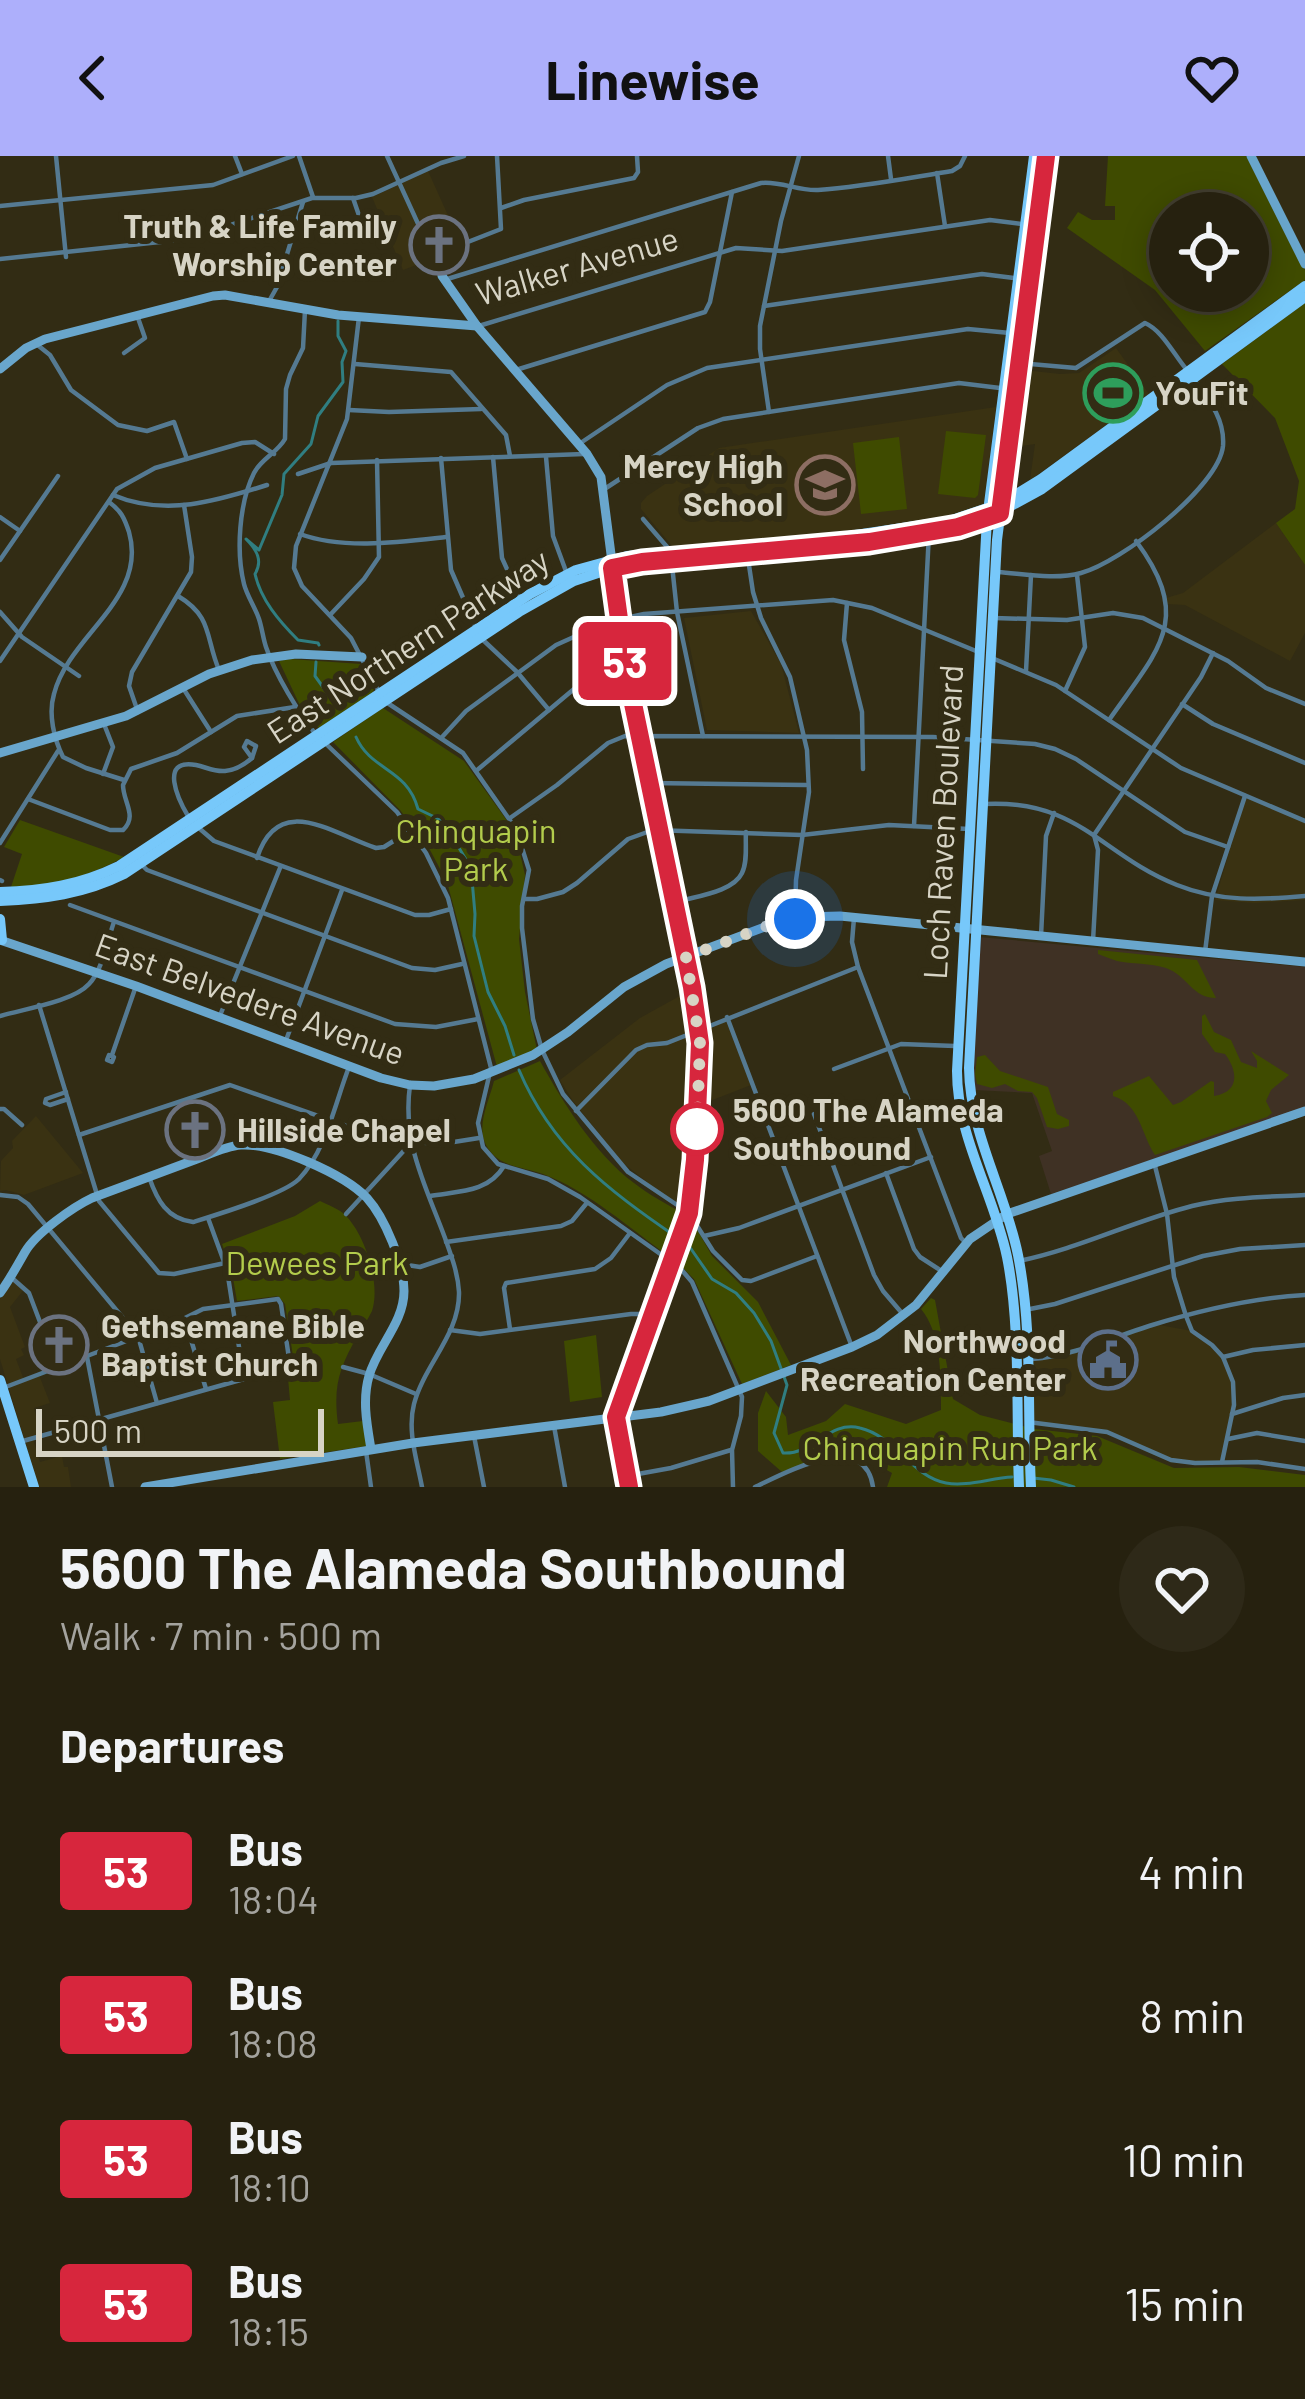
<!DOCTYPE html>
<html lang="en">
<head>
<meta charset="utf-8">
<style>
  body { margin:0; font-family:Barlow,sans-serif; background:#2e2918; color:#f1f3f6; height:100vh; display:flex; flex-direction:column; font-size:45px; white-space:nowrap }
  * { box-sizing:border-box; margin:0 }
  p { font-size:39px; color:#a4a39e }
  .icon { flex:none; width:66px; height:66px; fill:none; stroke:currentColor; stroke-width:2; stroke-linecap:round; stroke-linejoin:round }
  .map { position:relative; height:1331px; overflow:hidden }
  .side { display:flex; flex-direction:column; background:#26210f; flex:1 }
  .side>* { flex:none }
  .badge { padding:0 24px; border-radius:9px; font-size:42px; line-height:78px }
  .controls { position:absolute; left:1149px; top:36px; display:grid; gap:24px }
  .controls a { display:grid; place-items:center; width:120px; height:120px; border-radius:50%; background:#26210f; box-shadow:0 6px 30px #0003,0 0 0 3px #423e2f; font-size:60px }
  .scale { position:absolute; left:36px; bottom:30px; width:288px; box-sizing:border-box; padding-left:12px; border:6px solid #d7d4c5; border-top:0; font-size:33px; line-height:42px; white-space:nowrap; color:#d7d4c5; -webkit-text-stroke:9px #322c14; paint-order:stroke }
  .you { position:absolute; width:60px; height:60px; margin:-30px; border:9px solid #fff; border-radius:50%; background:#1a73e8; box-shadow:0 0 0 18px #1a73e833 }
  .map>.badge { position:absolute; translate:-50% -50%; box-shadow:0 0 0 6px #fff }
  h2 { padding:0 60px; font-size:45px; line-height:108px }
  .round { display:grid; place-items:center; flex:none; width:126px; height:126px; border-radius:63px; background:#2e2918 }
  .headline { display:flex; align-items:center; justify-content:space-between; height:204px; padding:0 60px }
  h1 { font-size:57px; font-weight:700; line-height:90px }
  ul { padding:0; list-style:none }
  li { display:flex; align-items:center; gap:36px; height:144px; padding:0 60px }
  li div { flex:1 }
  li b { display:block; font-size:45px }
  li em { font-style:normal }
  li .badge { min-width:132px; font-weight:700; text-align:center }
  header { display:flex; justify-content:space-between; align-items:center; height:156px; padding:0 60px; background:#adaffb; color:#111; font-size:54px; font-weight:700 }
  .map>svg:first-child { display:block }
  .built { fill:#3a3212 }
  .medical { fill:#3f3124 }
  .green { fill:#3f4b00; fill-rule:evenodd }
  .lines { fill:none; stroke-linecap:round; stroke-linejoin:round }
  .stream { stroke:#307e81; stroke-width:3 }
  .street { stroke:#557a92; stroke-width:4.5 }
  .secondary { stroke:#69a6cc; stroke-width:9 }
  .primary { stroke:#77c8fa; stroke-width:10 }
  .line-casing { stroke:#fff; stroke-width:27 }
  .line { stroke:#d7263d; stroke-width:18 }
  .walk { stroke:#d7d4c5; stroke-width:12; stroke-dasharray:0 21.6 }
  .stop-dot { fill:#fff; stroke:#d7263d; stroke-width:6 }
  .labels { text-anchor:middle; stroke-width:12; stroke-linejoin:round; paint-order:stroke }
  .poi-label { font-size:33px; font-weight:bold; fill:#d7d4c5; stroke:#322c14; text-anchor:end }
  .street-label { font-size:33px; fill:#d7d4c5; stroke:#322c14 }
  .park-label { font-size:33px; fill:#b3cc4c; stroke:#322c14 }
  .stop-label { font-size:33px; font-weight:bold; fill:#d7d4c5; stroke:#322c14; text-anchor:start }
</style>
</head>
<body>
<header><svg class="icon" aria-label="back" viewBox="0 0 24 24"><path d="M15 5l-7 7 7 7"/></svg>Linewise<svg class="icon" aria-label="heart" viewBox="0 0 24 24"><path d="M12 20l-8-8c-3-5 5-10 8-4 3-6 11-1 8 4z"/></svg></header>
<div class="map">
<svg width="1305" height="1331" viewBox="0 0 1305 1331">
  <rect width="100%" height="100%" fill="#322c14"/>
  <g class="built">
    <path d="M428,15L460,86L427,97L430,104L403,114L372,41Z"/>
    <path d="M1116,192L1149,238L1030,324L1035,288L1014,291L1024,214L1060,218L1079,217Z"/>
    <path d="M996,251L984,345L982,349L963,356L923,364L808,380L672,390L641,353V347L647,340L719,292Z"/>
    <path d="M1276,367L1305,409V477L1290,505L1185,449L1167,448L1166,442L1183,437Z"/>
    <path d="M751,455L781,508L799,577L707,574L684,462Z"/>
    <path d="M1246,640L1305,664V744L1254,747L1215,744Z"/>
    <path d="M687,836L694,879L726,865L751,929L692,952L684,1051L652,1030L622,1006L573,945L560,924L640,862Z"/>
    <path d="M36,960L83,1017L24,1039L6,1034L0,1035L1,1005L13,992L12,985Z"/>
    <path d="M15,1123L25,1132L10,1151L25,1191L21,1193L24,1199L16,1203L24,1224L39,1219L50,1247L34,1252L41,1280L33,1283L40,1306L62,1300L64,1311H68L71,1331H39L0,1203V1143Z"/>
    <path d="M1154,1168L1192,1175L1212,1189L1229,1212L1234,1246L1222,1306L1171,1304L1096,1273L1029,1266L1026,1203L1046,1202Z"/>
  </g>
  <path class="medical" d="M979,781L1305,811V952L1051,1038L1039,1000L1052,995L1032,937L975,934L973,914Z"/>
  <g class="green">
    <path d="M1108,0H1246L1305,114V124L1205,195L1155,134L1067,72L1078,56L1092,64H1115V50H1105ZM1170,57H1248V135H1170Z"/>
    <path d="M1305,147V409L1276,367L1295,353L1299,325L1275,262L1222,208Z"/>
    <path d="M946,275L986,279L978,339L975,342L938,338Z"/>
    <path d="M899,281L907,353L861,358L853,287Z"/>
    <path d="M290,503L361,508L374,532L373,536L319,572L304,558L279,505Z"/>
    <path d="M383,552L464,605L508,666L517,684L525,719L519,783L525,836L537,894L497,911L447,726L430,694L400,654L333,586Z"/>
    <path d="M20,664L124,701C89,721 51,730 11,731L22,698L4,691Z"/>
    <path d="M1098,794L1197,804L1216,842C1192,842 1188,820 1166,812C1151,807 1131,808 1117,805C1110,803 1104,800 1098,798Z"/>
    <path d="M1205,858L1214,876L1231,884L1241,906L1257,912V905L1251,895L1289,919L1271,934L1266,945L1272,957L1267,961L1155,999C1141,978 1140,948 1113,940V936L1149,920L1173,949L1181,946L1211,925L1214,926V940C1240,936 1238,915 1225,898L1215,896L1202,878V860Z"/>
    <path d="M985,899L1000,915L1048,931L1057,958L1069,964V970L1058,973L1047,971L1037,942L1032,936L1018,935L1005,928L992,932L977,928L975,918L977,901Z"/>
    <path d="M540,905C564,948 594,997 634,1027C649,1039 667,1048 684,1058L670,1101C630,1073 589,1035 543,1018C521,1010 499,1012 486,989C476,970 489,945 494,925Z"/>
    <path d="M320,1045C328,1049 339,1053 345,1059C365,1078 381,1128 372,1155C368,1163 362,1172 358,1179C339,1212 333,1230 338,1268L363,1265L367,1290L280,1303L273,1246L290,1244L288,1222L296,1220L285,1148L278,1140L237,1145L232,1116L222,1088L295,1060Z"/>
    <path d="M693,1066L712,1100L758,1146L791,1209L742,1228L694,1123L679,1108Z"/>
    <path d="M931,1142L935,1144L953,1243L980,1259L1035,1273L1097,1280L1174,1312L1239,1311L1305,1319V1331H887L892,1317L859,1298L842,1295L782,1316L758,1295V1257L766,1235L786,1261L788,1279L826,1265L845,1248L906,1268L941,1254C941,1223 942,1178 921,1153Z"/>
    <path d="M596,1179L602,1241L570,1246L564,1185Z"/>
  </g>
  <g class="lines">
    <g class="stream">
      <path d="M319,489L318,487L298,484C279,465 261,444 255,418C263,405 257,394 246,383L259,394L282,339L284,318L311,288L318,260L343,226L342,206L346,195L338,180V165"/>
      <path d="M316,506L315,520L338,552"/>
      <path d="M356,581C371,615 407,612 418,653L443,665L471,712L475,758L474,780L488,836L505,870L514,899"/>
      <path d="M519,914C552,992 608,1034 675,1080"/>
      <path d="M689,1090L712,1123L736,1137L754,1157L771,1185L787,1229L774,1277L783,1297C814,1299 829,1264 860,1272C895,1280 911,1320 946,1327C966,1331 991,1322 1012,1321"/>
      <path d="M1033,1322L1051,1324L1074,1331"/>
    </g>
    <g class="street">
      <path d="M56,0L66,101"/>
      <path d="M235,0L242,18"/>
      <path d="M299,0L313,41"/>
      <path d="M387,0L442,120"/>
      <path d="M888,0L891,23"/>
      <path d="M937,17L945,70"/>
      <path d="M353,42L364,74"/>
      <path d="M0,50L213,29L293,0"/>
      <path d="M501,52L524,44L634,22L638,16L637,0"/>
      <path d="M432,100L501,73L497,0"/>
      <path d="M0,103L188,83L312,42H356L373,38L441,7L464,0"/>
      <path d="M444,124L761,27C781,25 798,35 818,34C862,31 908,22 952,15L960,10L965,0"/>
      <path d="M268,147L277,131L303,46"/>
      <path d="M764,150L982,118L1014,122"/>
      <path d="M305,154L303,192L290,219L286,233L285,283C277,297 261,303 254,317C239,347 236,396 244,428C247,440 255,451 259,463C262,472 263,482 266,491C275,518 298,556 317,580"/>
      <path d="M359,161L347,263L296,390L294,412L302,430L351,482L379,536"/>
      <path d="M482,169L736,92L782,95L990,64L1037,70"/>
      <path d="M35,187L50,199L71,234L118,269L147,275L174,266L187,303"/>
      <path d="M124,197L145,182L138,162"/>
      <path d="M1007,206L1076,212L1145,167C1163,175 1174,199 1187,214"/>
      <path d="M355,208L451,216L506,279L510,300"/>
      <path d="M519,213L705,156L710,146L732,36"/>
      <path d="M349,254L389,256L481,253"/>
      <path d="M769,256L760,193V170L781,65L799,0"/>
      <path d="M579,288L667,229L707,212L968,173L1010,177"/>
      <path d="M493,301L502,402L521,444"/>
      <path d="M546,301L553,380L567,418"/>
      <path d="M441,302L451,414L477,474"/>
      <path d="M298,318L331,307L584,298"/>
      <path d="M603,334L698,272L723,263L959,227L1000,232"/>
      <path d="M113,339C165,361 217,345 267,329"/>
      <path d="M109,346C121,355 124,361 129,376C148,443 69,479 54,538C48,558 54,583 63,601L86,612L124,624"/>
      <path d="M0,361L20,375"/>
      <path d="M643,363L668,392"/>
      <path d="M300,378C343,394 401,386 446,381"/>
      <path d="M747,396L753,436L761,462L790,521L807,594L809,636L796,724L795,763"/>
      <path d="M0,404L58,320"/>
      <path d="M672,409L677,456L703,580"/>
      <path d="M998,416C1025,418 1055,424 1081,417C1120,407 1219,331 1223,290C1225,263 1209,244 1194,224"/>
      <path d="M178,440C213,461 205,481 219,514"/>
      <path d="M847,447L844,484L862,556L863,613"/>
      <path d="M0,456L22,481L79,520"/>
      <path d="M330,459L364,423L379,401L377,304"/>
      <path d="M994,462L1067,464L1113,457L1143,462L1228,505L1266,532L1305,548"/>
      <path d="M483,484L517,516L549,554"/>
      <path d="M992,502L1056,529L1181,612L1305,665"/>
      <path d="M0,505L117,333L155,312L242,287L255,286L274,298"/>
      <path d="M1026,515L1031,419"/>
      <path d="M183,532L211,576"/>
      <path d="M1065,535L1085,491L1077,419"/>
      <path d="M386,546L463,597L516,673L529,714L522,750V772L533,863L542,894L563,938L628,1016L689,1057L713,1095L742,1124L751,1125L817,1100"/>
      <path d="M1182,548L1213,568L1305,607"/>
      <path d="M138,556L129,530L132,516L191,416L192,401L184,349"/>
      <path d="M1109,564C1157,495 1195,464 1136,385"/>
      <path d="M443,580L466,555L556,489L607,466L644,458L833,444L872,452L976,495"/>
      <path d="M247,585L256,590L252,602L244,591Z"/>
      <path d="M325,587L397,656L426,697L448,742L491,912L478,967L483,991L498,1008L548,1023L580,1041L680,1112L692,1126L742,1241L741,1260L732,1294L733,1331"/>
      <path d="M476,615L574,533L589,525L623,514"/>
      <path d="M103,618L113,591L104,568"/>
      <path d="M650,627L806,629"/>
      <path d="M28,643L110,674H123C138,660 123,646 123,629L131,613L177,597L237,560L295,551"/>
      <path d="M984,648C1079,643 1101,699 1177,729C1219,746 1261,744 1305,740"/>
      <path d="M188,660C179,645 158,602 196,609C206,611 214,616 225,615C236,614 244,609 252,602"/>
      <path d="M510,662L557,629L608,587L625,580L933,581L1035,588L1055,593L1076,603L1185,676L1228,691"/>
      <path d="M914,670L929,377"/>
      <path d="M200,673L214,685L415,759H429L451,753"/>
      <path d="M0,687L58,595"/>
      <path d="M257,702C278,636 331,677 376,692L384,691L411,674"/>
      <path d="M141,708L147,714L412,812L435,814L462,808"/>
      <path d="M0,724L2,725"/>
      <path d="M524,743H537L563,736L577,727L628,683L653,674L802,679L889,669L969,673"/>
      <path d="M677,746C696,740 733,736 742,717C748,705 745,688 746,676"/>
      <path d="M70,749L395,868L436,871L478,863"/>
      <path d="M854,762L852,786L858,811L961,1082L966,1087"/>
      <path d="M1041,780L1046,680L1054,657"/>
      <path d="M1093,785L1098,694L1094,679L1201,521L1213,497"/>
      <path d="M1205,796L1212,740L1245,640"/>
      <path d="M39,849L99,1045L159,1117L174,1118L225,1107"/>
      <path d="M0,860C23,853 73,846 89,828C103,813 107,785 114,766"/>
      <path d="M727,861L852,1191"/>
      <path d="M219,862L280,712"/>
      <path d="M285,887L342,734"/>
      <path d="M109,899L114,901L112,906L107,904Z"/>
      <path d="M112,899L136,830"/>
      <path d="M834,913L901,888L955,890"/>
      <path d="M410,929C402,987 425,1028 445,1082C451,1099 458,1117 459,1136C460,1178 424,1209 414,1248C407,1275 417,1304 422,1331"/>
      <path d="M66,936L46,943L45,947L50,949L68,943"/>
      <path d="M0,953H4L22,969"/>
      <path d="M576,955L636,894L647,889L667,887L858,811"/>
      <path d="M814,958L874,1119L883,1135L901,1156"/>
      <path d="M79,979L230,929L387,984L441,988L479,982"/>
      <path d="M1155,1010L1167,1058L1174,1121L1186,1160L1192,1175L1212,1189L1223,1201L1233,1226L1234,1249L1222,1306"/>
      <path d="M886,1017L914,1093L920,1101L943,1116"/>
      <path d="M149,1021C157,1044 167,1063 193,1066C216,1059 283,1039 299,1023C326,995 335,947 349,911"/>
      <path d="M0,1039L18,1041L28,1048L138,1180L157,1247"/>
      <path d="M430,1040C458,1035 488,1037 504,1010"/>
      <path d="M346,1058L410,988"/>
      <path d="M208,1062L227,1114L244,1223"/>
      <path d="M704,1080L739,1072L931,1001"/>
      <path d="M446,1086L561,1070L572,1065L586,1048"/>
      <path d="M1019,1105C1078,1093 1133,1065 1192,1050C1229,1041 1267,1041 1305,1039"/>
      <path d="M372,1110L388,1106L420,1111L452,1100"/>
      <path d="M12,1122L29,1137L57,1211"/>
      <path d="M1030,1153L1055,1148L1203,1100L1240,1093L1305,1089"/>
      <path d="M185,1164L206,1233"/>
      <path d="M510,1173L504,1132L506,1127L595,1113L611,1102L630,1077"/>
      <path d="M450,1174L480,1178L631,1158H653"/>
      <path d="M87,1201L112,1331"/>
      <path d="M1223,1201L1253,1194L1305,1189"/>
      <path d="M1032,1203C1073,1200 1111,1182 1149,1170C1201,1154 1251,1142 1305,1139"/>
      <path d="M343,1211L369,1218L416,1238"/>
      <path d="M3,1232L179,1165L203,1153L278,1143L281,1148L291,1216L244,1223L23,1285"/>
      <path d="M1232,1258L1283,1242L1305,1239"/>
      <path d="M1028,1266L1107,1276L1171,1304L1195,1307L1257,1306L1305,1313"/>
      <path d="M554,1270L565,1331"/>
      <path d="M474,1280L484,1331"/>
      <path d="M1228,1283L1257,1277L1305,1285"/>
      <path d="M366,1295L371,1331"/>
      <path d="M627,1320L671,1312L731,1294"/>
      <path d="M755,1331C787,1316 865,1273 873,1331"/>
    </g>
    <g class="secondary">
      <path d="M1251,0L1305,108"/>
      <path d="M442,120L477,170L587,298L601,321L626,514L693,837L700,888L694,1027L689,1057L617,1261L629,1331"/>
      <path d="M0,213L26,192L45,183L213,140L225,139L338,159L477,170"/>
      <path d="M0,597L126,560L209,518L252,504L296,498L362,501"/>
      <path d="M0,784L136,830L381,922L410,929L434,930L474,923L533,899L568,876L624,831L666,808L778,766L803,761L840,760L1305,806"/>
      <path d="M0,1137C10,1123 17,1110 25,1096C36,1077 73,1051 92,1042C127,1029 162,1016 197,1003C210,998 226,990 241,989C274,987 344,1018 367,1042C385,1062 404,1108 404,1135C404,1167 377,1191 369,1220C362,1244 367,1269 371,1293"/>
      <path d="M145,1331L413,1287L661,1256L709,1245L852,1191L877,1179L916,1149L970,1083L1007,1058L1305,955"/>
    </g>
    <g class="primary">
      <path d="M0,736C43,735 80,729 119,710L530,438L576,414L627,400L835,382L949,365L1002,347L1041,323L1305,130"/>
      <path d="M0,745C44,743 84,738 124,718L519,456L574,425L625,408L869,386L939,375L987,363L1042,333L1305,141"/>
      <path d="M0,763L2,784"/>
      <path d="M0,1224L34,1331"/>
      <path d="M1019,1331C1016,1259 1021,1171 1007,1101C994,1038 957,982 957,915L987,363L1034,0"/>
      <path d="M1031,1331C1027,1255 1033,1174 1018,1099C1005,1034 970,979 969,912L997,384L1046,0"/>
    </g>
  </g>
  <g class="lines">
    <defs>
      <path id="line" d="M629,1331L616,1261L689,1057L695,1004L700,887L692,831L626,514L612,412L642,406L869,386L958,371L1000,357L1046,0"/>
    </defs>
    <use href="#line" class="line-casing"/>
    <use href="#line" class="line"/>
    <path class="walk" d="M697,973L700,887L686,801L770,769L795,763"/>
  </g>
  <defs>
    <symbol id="church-ring" viewBox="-11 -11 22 22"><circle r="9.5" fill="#322c14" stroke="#6b7280" stroke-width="1.5"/><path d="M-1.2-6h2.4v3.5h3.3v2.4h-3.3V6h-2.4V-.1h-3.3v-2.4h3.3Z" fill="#6b7280"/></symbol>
    <symbol id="stadium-ring" viewBox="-11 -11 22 22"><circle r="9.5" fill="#322c14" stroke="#2e9e5b" stroke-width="1.5"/><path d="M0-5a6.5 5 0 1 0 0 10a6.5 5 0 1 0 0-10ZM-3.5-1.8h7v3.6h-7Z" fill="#2e9e5b"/></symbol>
    <symbol id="school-ring" viewBox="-11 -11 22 22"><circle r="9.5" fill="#322c14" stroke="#8d6e63" stroke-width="1.5"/><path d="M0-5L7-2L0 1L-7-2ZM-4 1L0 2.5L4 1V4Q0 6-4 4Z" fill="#8d6e63"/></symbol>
    <symbol id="civic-ring" viewBox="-11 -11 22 22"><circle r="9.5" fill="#322c14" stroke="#5c6f8a" stroke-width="1.5"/><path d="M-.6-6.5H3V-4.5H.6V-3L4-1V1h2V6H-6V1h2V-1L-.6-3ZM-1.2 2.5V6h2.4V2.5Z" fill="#5c6f8a"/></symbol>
  </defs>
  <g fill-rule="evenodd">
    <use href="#church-ring" x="406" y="56" width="66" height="66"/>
    <use href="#stadium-ring" x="1080" y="204" width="66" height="66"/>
    <use href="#school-ring" x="792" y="296" width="66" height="66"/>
    <use href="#church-ring" x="162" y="941" width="66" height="66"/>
    <use href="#church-ring" x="26" y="1156" width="66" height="66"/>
    <use href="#civic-ring" x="1075" y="1171" width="66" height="66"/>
  </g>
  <circle class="stop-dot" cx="697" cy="973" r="24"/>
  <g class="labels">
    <g class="poi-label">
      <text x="397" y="82">Truth &amp; Life Family<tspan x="397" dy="38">Worship Center</tspan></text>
      <text x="1155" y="249" text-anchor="start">YouFit</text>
      <text x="783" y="322">Mercy High<tspan x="783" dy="38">School</tspan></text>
      <text x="237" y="986" text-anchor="start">Hillside Chapel</text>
      <text x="101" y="1182" text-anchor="start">Gethsemane Bible<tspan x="101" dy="38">Baptist Church</tspan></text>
      <text x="1066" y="1197">Northwood<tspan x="1066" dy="38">Recreation Center</tspan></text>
    </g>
    <g class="street-label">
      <text transform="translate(577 110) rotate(-16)" y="12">Walker Avenue</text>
      <text transform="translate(408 490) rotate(-33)" y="12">East Northern Parkway</text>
      <text transform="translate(943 666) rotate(-87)" y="12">Loch Raven Boulevard</text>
      <text transform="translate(250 843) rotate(20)" y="12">East Belvedere Avenue</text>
    </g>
    <g class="park-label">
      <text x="476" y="687">Chinquapin<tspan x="476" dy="38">Park</tspan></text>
      <text x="317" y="1119">Dewees Park</text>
      <text x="950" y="1304">Chinquapin Run Park</text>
    </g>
    <g class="stop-label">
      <text x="733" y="966">5600 The Alameda<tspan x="733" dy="38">Southbound</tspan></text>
    </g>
  </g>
</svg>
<div class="controls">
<a><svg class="icon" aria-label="locate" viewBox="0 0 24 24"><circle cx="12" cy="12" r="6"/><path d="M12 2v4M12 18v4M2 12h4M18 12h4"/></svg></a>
</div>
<div class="scale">500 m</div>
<div class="you" style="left:795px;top:763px"></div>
<b class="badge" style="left:625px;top:505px;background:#d7263d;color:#fff">53</b>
</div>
<section class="side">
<div class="headline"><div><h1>5600 The Alameda Southbound</h1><p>Walk · 7 min · 500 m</p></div><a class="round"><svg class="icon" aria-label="heart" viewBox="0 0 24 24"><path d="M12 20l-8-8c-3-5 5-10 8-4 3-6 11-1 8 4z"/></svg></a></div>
<h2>Departures</h2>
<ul>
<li><span class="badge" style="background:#d7263d;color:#fff">53</span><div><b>Bus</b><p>18:04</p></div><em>4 min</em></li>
<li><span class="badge" style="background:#d7263d;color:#fff">53</span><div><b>Bus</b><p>18:08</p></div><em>8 min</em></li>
<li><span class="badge" style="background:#d7263d;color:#fff">53</span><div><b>Bus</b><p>18:10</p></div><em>10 min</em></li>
<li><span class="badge" style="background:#d7263d;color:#fff">53</span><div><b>Bus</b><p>18:15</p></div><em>15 min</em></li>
</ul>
</section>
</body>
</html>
